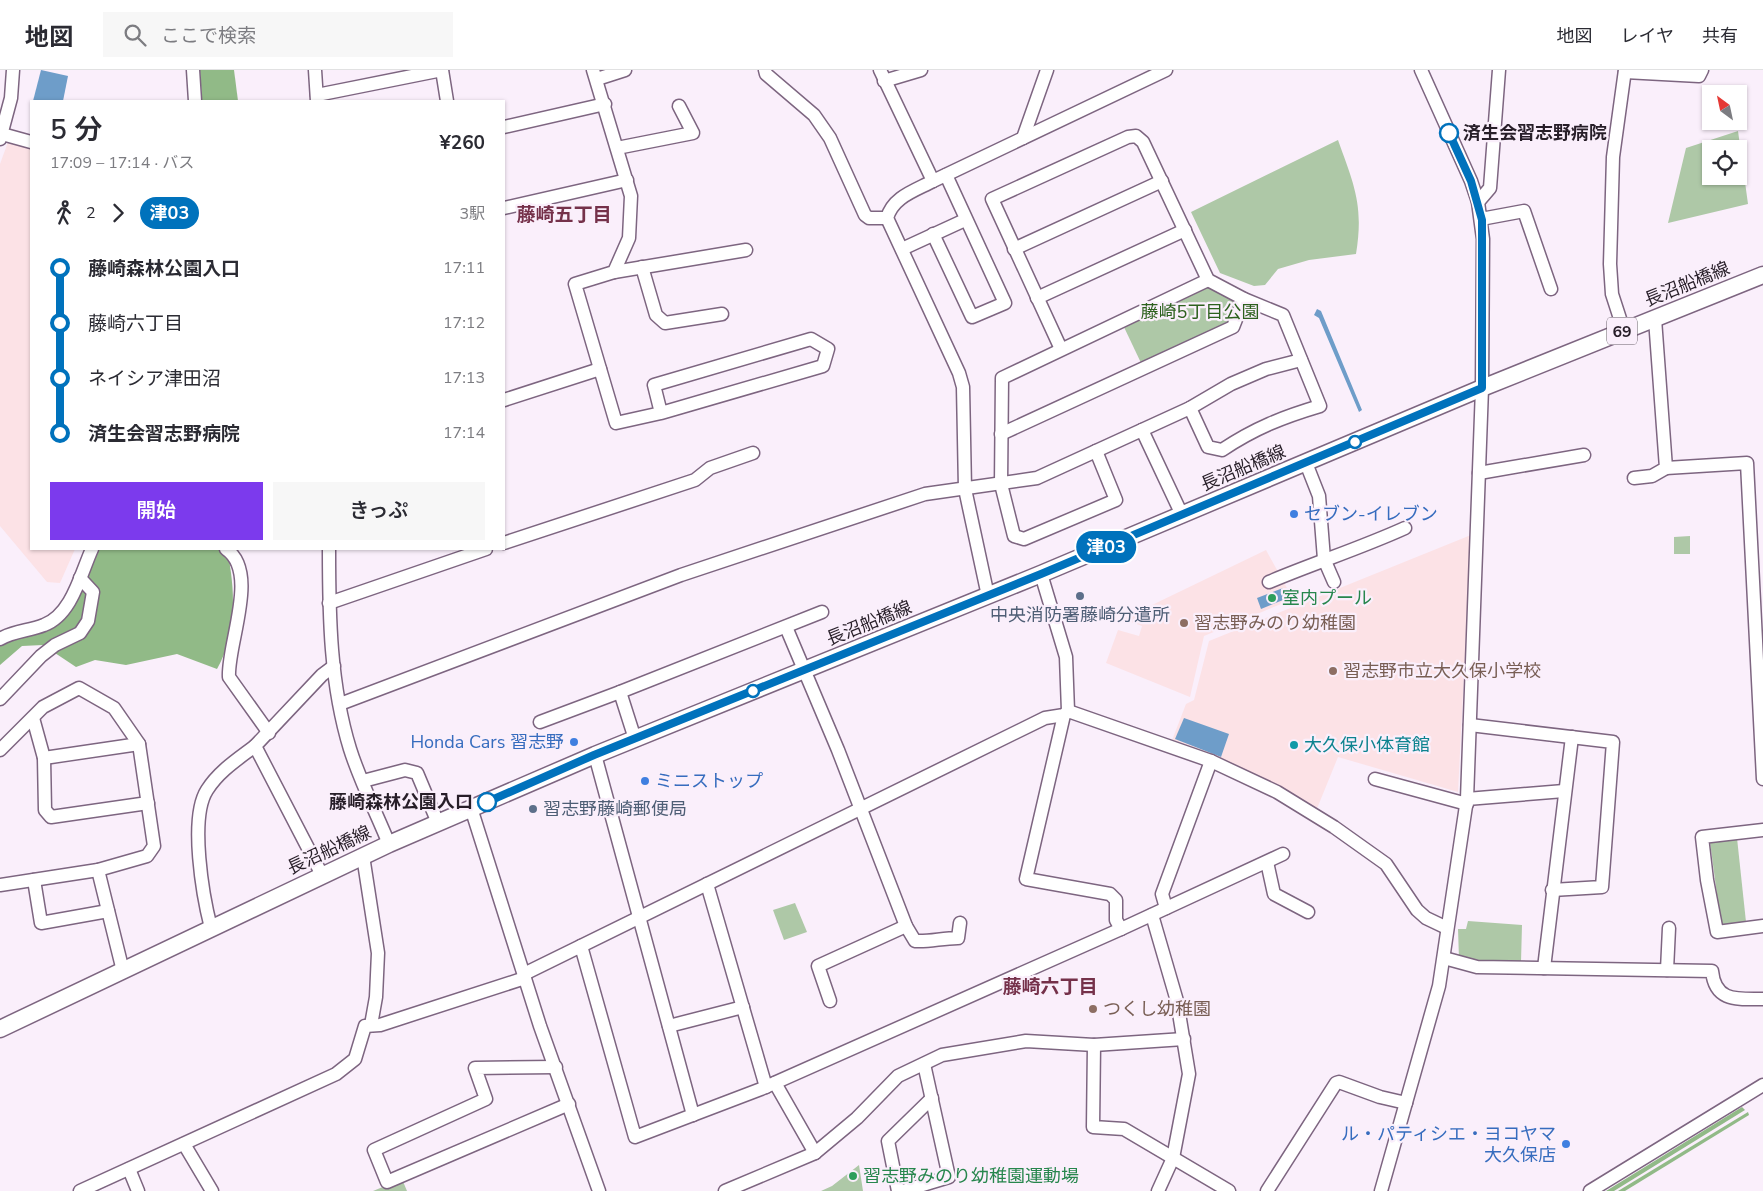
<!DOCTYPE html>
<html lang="ja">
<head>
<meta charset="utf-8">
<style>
  body { margin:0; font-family:"Nunito Sans","Noto Sans JP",sans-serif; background:#f7f7f7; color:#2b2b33; height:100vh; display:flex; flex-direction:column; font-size:19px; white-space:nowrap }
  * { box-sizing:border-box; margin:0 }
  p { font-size:16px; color:#7c7c81 }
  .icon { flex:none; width:28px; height:28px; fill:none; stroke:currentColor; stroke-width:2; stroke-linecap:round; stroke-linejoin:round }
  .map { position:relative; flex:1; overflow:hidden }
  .side { position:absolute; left:30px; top:30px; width:475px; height:450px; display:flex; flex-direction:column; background:#fff; border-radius:0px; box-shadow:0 1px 4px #0004 }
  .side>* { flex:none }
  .badge { padding:0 10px; border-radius:16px; font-size:18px; line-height:32px }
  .needle { width:32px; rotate:327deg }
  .buttons { position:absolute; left:1702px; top:15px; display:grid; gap:10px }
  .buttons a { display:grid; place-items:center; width:45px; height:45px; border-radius:0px; background:#fff; box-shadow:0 1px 4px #0004; font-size:25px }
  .map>.badge { position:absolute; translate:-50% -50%; box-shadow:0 0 0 2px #fff }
  .legs { display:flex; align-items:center; gap:8px; height:55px; padding:0 20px; font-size:16px }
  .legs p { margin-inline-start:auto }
  .headline { display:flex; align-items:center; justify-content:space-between; height:85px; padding:0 20px }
  h1 { font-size:28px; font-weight:600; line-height:38px }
  .action { display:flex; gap:10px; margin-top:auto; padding:10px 20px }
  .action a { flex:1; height:58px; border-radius:0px; background:#7c3aed; color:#fff; font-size:20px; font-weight:600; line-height:58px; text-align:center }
  .action a+a { background:#f7f7f7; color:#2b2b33 }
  ul { padding:0 20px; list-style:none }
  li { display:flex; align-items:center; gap:18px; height:55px; font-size:19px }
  li i { display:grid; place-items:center; width:8px; height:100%; margin:0 6px; background:currentColor }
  li i::after { content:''; width:12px; height:12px; margin:-6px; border:4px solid; border-radius:50%; background:#fff }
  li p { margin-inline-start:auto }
  li:first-child i { background:linear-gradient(#0000 50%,currentColor 0) }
  li:last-child i { background:linear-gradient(currentColor 50%,#0000 0) }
  header { display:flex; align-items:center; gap:30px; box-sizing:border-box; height:70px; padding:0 25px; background:#fff; border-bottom:1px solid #e1e1e2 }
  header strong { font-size:24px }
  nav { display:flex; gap:28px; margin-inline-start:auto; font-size:18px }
  .search { width:350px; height:45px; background:#f7f7f7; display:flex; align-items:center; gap:12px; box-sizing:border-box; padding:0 18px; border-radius:0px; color:#7c7c81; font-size:19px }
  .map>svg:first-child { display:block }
  .education { fill:#fce2e6 }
  .green { fill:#aec8a7; fill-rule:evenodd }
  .forest { fill:#91ba87 }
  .water { fill:#6e9dc9 }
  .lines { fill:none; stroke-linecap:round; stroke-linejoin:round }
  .minor-casing { stroke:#7d6580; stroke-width:15 }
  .major-casing { stroke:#7d6580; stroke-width:19 }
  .minor { stroke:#fff; stroke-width:12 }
  .major { stroke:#fff; stroke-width:16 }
  .line-1-casing { stroke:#fff; stroke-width:11 }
  .line-1 { stroke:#0072bc; stroke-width:8 }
  .stop-1-dot { fill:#fff; stroke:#0072bc; stroke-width:2.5 }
  .shop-dot { fill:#3f7fe0; stroke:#faeffb; stroke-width:2 }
  .service-dot { fill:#5c6f8a; stroke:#faeffb; stroke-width:2 }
  .leisure-dot { fill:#2e9e5b; stroke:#faeffb; stroke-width:2 }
  .education-dot { fill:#8d6e63; stroke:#faeffb; stroke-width:2 }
  .culture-dot { fill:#0f9aa8; stroke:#faeffb; stroke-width:2 }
  .labels { text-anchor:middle; stroke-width:4.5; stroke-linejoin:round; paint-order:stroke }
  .shield { fill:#faeffb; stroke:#665d67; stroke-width:1 }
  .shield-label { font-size:16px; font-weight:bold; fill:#271e28 }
  .stop-label { font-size:18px; font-weight:bold; fill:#271e28; stroke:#faeffb; text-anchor:start }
  .street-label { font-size:18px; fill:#271e28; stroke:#faeffb }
  .park-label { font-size:18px; fill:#2d611e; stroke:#faeffb }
  .shop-label { font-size:18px; fill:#366cbe; stroke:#faeffb; text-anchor:start }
  .leisure-label { font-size:18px; fill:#27864d; stroke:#faeffb; text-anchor:start }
  .service-label { font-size:18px; fill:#4e5e75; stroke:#faeffb }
  .education-label { font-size:18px; fill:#785e54; stroke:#faeffb; text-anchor:start }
  .culture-label { font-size:18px; fill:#0d838f; stroke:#faeffb; text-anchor:start }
  .neighbourhood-label { font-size:19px; font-weight:bold; fill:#75314a; stroke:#faeffb }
</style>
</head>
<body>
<header>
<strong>地図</strong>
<div class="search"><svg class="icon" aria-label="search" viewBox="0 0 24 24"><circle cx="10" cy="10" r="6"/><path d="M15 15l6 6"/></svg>ここで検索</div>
<nav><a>地図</a><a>レイヤ</a><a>共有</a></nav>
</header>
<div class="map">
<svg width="1763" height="1121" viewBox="0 0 1763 1121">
  <rect width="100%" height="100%" fill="#faeffb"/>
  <g class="education">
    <path d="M8,72L31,78V479H75L60,513L47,512L0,456V94Z"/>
    <path d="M1471,465L1458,722L1338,687L1316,741L1171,673L1186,634L1194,630L1209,571Z"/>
    <path d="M1266,480L1293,529L1204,566L1190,627L1106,593L1118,560L1139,566L1142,556L1123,549Z"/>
  </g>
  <g class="green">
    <path d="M1738,61L1748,134L1668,153L1686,78ZM1711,79H1739V106H1711Z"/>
    <path d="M1338,70C1354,115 1364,135 1356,184L1309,190L1278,199L1265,215L1254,216L1220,203L1191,142Z"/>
    <path d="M1208,210L1241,231L1232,254L1142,295L1123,255Z"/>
    <path d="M1690,466V484H1674V467Z"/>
    <path d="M1737,768L1746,852L1721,855L1710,772Z"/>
    <path d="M795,833L807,862L784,870L773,840Z"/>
    <path d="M1468,851L1522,855L1521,892L1459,889L1458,859H1466Z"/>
    <path d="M859,1095L863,1121H821L832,1116Z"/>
    <path d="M402,1109L407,1121H373Z"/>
  </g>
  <g class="forest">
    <path d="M200,0H234L238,31H202Z"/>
    <path d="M99,479H227C235,518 238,563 217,599L177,584L126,595L95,590L76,597L43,575L22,576L0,595V575L15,567L51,558Z"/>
    <path d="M1742,1037L1745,1040L1614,1121H1606Z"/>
    <path d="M1748,1042L1749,1045L1625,1121H1618Z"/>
  </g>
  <g class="water">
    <path d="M41,0L68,6L63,31H33Z"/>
    <path d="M1317,239L1321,241L1362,340L1359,342L1319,248L1314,245Z"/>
    <path d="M1283,518L1288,528L1261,539L1257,528Z"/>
    <path d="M1184,648L1229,664L1221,687L1175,669Z"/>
  </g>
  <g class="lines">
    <defs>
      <g id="minor">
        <path d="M193,0L195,31"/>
        <path d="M315,0L317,31"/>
        <path d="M442,0L447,31"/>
        <path d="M593,0L631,126L629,168L614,202L575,214L616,353L661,343L823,296L828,279L811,269L654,315L661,343"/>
        <path d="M765,0L766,4L814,45L830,68L865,145L869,148H887"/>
        <path d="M880,0L933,111"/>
        <path d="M1625,2L1699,6L1702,0"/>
        <path d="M597,9L625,0"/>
        <path d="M884,11L921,0"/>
        <path d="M317,25L442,0"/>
        <path d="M504,57L605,34"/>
        <path d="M2,64L31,72"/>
        <path d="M1023,68L1047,0"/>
        <path d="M0,69L11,28L13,0"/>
        <path d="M617,78L693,63L679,36"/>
        <path d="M1478,132L1490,118L1499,0"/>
        <path d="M504,138L627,110"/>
        <path d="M1481,149L1524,141L1551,219"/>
        <path d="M933,164L972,247L1005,233L946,105"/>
        <path d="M902,179L965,150"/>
        <path d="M1014,179L1162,111"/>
        <path d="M642,197L656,245L665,253L722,244"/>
        <path d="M614,202L746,180"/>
        <path d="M1037,228L1185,160"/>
        <path d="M1624,261L1612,224L1610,194L1613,87L1625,0"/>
        <path d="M1061,279L992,129L1128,67L1136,66L1143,72L1208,210L1244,229L1283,245L1320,336C1283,347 1255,358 1222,380L1208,377L1190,338"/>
        <path d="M504,330L600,299"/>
        <path d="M1142,360L1182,445"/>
        <path d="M1001,364L1233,257L1244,229"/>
        <path d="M1096,381L1116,430L1024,469L1014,466L1001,414L1002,308L1208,210"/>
        <path d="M1306,393L1319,426L1324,489L1334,512"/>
        <path d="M1666,398L1747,393L1763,709"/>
        <path d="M1479,403L1584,385"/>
        <path d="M1634,408L1652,406L1666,398L1655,249"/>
        <path d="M504,473L695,410L710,398L753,383"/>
        <path d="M226,479C260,502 227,574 229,607L269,663"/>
        <path d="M329,479C329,546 330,614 350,679C360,711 376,742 389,774"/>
        <path d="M1041,504L1066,587L1068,641"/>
        <path d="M1269,512C1314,493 1361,478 1405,458"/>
        <path d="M988,526L965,419L963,317L959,303L887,148C893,127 914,121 933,111L1166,0"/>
        <path d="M329,533L486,479"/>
        <path d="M786,557L838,680L906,856L915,871C930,872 942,868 958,868L960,853"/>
        <path d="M0,569C13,561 29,561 44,555C72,545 81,503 92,479"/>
        <path d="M0,629L41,586L55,575L80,563L88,551L93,522L80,508"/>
        <path d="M340,634L681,505L925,424L1037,408L1190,338L1231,314L1266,299L1301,290"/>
        <path d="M1064,645L1026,809L1110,824L1116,830V850L1121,859"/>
        <path d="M33,648L44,688L45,740L51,747L148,733"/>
        <path d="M540,652L620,622"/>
        <path d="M1470,655L1613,672L1602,817L1552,820"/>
        <path d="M635,669L620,622L822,542"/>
        <path d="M0,680L43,637L79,618L114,638L139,674L154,776L147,786L98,800L0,815"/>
        <path d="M595,685L693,1045"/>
        <path d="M44,688L139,674"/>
        <path d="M1375,709L1467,734"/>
        <path d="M363,711L405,700L417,703L438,753"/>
        <path d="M1467,729L1564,721"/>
        <path d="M471,738L540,956L599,1121"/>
        <path d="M1763,760L1702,767L1707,810L1717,862L1763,856"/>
        <path d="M363,786L378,883L376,927L371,955"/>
        <path d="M1267,792L1274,824L1308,842"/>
        <path d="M98,800L123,901"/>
        <path d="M322,805L255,676L322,605L334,596"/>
        <path d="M34,810L41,853L108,841"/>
        <path d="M707,814L766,1017"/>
        <path d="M1166,838L1162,824L1211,691"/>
        <path d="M1152,845L1177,931L1189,1004L1173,1088L1158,1121"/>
        <path d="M211,858C203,827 189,748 207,720C219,701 238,689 255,676"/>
        <path d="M581,876L635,1067L761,1019L1121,859L1283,784"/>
        <path d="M1444,888L1477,897L1712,901C1715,932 1737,929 1763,929"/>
        <path d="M1544,898L1572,667"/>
        <path d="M1667,900L1669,858"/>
        <path d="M524,904L1045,648L1064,645L1068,641L1211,691L1277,722L1334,757L1386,794L1417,840L1426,848L1447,858"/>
        <path d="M830,931L818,896L906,856"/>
        <path d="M669,956L743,937"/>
        <path d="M1094,975L1093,1057L1124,1059L1229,1121"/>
        <path d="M556,997L475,998L486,1029L374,1080L387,1112L569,1034"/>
        <path d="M775,1013L815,1083"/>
        <path d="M184,1074L212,1121"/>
        <path d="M129,1099L138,1121"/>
        <path d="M80,1121L336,1004L355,989L365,956L380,955L525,908"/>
        <path d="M725,1121L815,1083L857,1048L898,1006L942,985L1026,971L1094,975L1184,969"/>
        <path d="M898,1121L888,1071L932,1028"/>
        <path d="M903,1121L949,1107L924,994"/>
        <path d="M1267,1121L1336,1013L1339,1012L1380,1027L1406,1033"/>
        <path d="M1381,1121L1439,916L1467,729L1482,318L1483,169L1478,132L1471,111L1421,0"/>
        <path d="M1590,1121L1763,1015"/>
      </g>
      <path id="major" d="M0,959L389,774L595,685L1041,504L1482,318L1763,205"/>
    </defs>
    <use href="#minor" class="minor-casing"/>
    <use href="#major" class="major-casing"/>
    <use href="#minor" class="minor"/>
    <use href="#major" class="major"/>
  </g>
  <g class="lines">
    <defs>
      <path id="line-1" d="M487,732L594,685L1041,504L1482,318V150L1471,111L1449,63"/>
    </defs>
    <use href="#line-1" class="line-1-casing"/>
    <use href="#line-1" class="line-1"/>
  </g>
  <g class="stop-1-dot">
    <circle cx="1449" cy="63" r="9"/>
    <circle cx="1355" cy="372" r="6"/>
    <circle cx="753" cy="621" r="6"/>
    <circle cx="487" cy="732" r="9"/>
  </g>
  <g class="shop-dot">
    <circle cx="1294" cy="444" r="5"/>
    <circle cx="574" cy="672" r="5"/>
    <circle cx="645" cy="711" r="5"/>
    <circle cx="1566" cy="1074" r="5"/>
  </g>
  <g class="service-dot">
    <circle cx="1080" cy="526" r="5"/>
    <circle cx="533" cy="739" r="5"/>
  </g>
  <g class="leisure-dot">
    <circle cx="1272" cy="528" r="5"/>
    <circle cx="853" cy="1106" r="5"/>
  </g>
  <g class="education-dot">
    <circle cx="1184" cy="553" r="5"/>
    <circle cx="1333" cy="601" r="5"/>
    <circle cx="1093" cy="939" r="5"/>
  </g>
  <circle class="culture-dot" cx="1294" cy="675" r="5"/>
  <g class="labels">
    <rect class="shield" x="1607" y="247.5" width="30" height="27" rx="4"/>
    <g class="shield-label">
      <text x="1622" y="267">69</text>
    </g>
    <g class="stop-label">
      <text x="1463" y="69">済生会習志野病院</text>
      <text x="473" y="738" text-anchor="end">藤崎森林公園入口</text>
    </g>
    <g class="street-label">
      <text transform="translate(1687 214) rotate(-22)" y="6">長沼船橋線</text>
      <text transform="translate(1243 398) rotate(-23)" y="6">長沼船橋線</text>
      <text transform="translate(869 553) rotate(-22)" y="6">長沼船橋線</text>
      <text transform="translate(329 780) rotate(-25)" y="6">長沼船橋線</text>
    </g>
    <g class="park-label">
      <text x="1200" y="248">藤崎5丁目公園</text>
    </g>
    <g class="shop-label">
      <text x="1304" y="450">セブン-イレブン</text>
      <text x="564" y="678" text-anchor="end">Honda Cars 習志野</text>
      <text x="655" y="717">ミニストップ</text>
      <text x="1556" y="1070" text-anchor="end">ル・パティシエ・ヨコヤマ<tspan x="1556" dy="21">大久保店</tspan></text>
    </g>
    <g class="leisure-label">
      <text x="1282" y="534">室内プール</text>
      <text x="863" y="1112">習志野みのり幼稚園運動場</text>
    </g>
    <g class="service-label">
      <text x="1080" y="551">中央消防署藤崎分遣所</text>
      <text x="543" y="745" text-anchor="start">習志野藤崎郵便局</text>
    </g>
    <g class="education-label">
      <text x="1194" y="559">習志野みのり幼稚園</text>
      <text x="1343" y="607">習志野市立大久保小学校</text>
      <text x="1103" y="945">つくし幼稚園</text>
    </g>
    <g class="culture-label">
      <text x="1304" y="681">大久保小体育館</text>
    </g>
    <g class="neighbourhood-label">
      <text x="564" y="151">藤崎五丁目</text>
      <text x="1050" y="923">藤崎六丁目</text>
    </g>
  </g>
</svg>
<div class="buttons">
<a><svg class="needle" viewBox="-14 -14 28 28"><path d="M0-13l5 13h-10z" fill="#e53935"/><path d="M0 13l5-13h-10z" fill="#7c7c81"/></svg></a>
<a><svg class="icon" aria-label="locate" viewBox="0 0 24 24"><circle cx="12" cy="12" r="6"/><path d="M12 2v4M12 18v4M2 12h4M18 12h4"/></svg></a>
</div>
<b class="badge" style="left:1106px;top:477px;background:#0072bc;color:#fff">津03</b>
<section class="side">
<div class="headline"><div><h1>5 分</h1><p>17:09 – 17:14 · バス</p></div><b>¥260</b></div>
<div class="legs"><svg class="icon" aria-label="walk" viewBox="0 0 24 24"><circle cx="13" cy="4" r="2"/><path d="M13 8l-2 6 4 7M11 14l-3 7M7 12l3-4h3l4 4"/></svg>2<svg class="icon" aria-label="forward" viewBox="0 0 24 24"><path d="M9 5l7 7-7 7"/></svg><b class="badge" style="background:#0072bc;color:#fff">津03</b><p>3駅</p></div>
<ul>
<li><i style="color:#0072bc"></i><b>藤崎森林公園入口</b><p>17:11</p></li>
<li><i style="color:#0072bc"></i><span>藤崎六丁目</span><p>17:12</p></li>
<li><i style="color:#0072bc"></i><span>ネイシア津田沼</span><p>17:13</p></li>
<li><i style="color:#0072bc"></i><b>済生会習志野病院</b><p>17:14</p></li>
</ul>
<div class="action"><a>開始</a><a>きっぷ</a></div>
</section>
</div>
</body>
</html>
